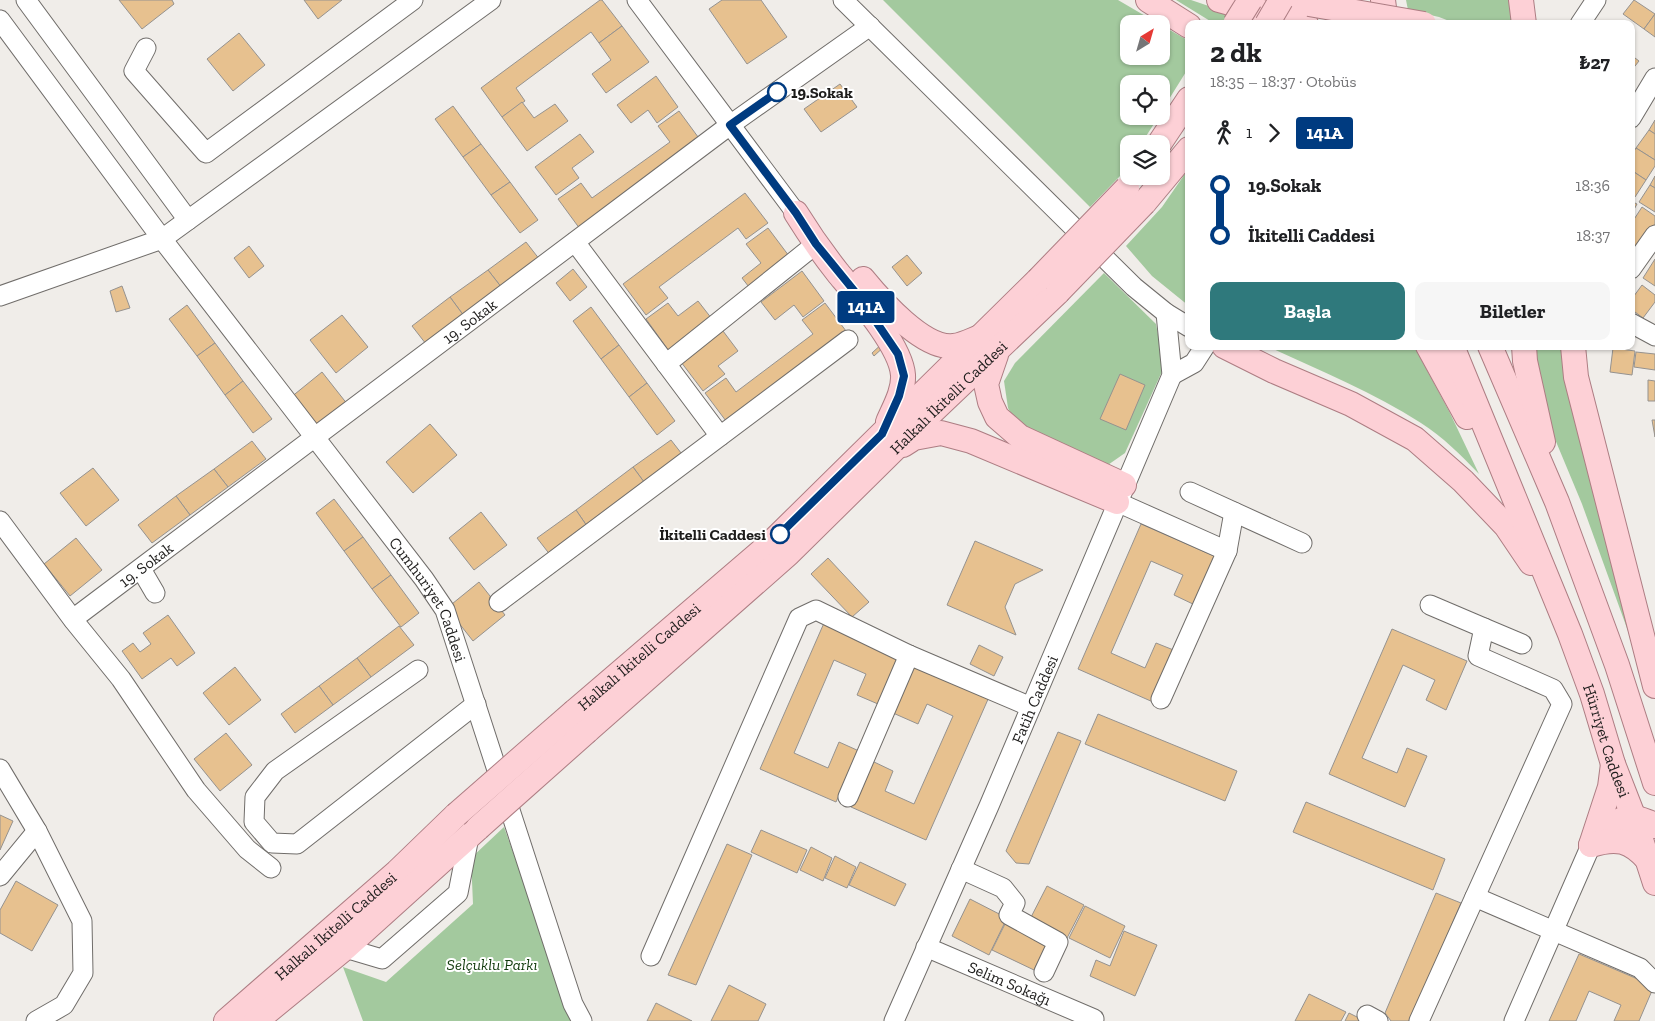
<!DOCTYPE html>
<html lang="tr">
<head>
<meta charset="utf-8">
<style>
  body { margin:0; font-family:"Zilla Slab",serif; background:#f6f6f6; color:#202124; height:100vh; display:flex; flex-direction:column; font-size:19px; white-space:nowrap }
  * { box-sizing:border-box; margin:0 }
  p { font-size:16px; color:#757577 }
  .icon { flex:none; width:28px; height:28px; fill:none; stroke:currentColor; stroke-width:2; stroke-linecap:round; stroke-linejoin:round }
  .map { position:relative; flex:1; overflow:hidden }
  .details { position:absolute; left:1185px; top:20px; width:450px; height:330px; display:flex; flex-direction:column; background:#fff; border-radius:10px; box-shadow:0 1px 4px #0004 }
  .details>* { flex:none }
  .badge { padding:0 10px; border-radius:4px; font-size:18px; line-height:32px }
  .needle { width:32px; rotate:37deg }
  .controls { position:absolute; left:1120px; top:15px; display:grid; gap:10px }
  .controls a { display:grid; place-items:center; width:50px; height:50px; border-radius:10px; background:#fff; box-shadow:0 1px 4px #0004; font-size:25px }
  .map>.badge { position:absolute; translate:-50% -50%; box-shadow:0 0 0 2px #fff }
  .legs { display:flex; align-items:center; gap:8px; height:55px; padding:0 25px; font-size:16px }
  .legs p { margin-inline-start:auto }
  .summary { display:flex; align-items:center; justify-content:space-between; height:85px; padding:0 25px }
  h1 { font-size:28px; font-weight:700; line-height:38px }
  .action { display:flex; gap:10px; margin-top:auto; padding:10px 25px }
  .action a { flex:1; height:58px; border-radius:10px; background:#2f797c; color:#fff; font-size:20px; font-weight:700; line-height:58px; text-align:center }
  .action a+a { background:#f6f6f6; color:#202124 }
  ul { padding:0 25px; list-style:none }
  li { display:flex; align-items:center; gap:18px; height:50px; font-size:19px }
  li i { display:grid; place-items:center; width:8px; height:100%; margin:0 6px; background:currentColor }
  li i::after { content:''; width:12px; height:12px; margin:-6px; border:4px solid; border-radius:50%; background:#fff }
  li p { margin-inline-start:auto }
  li:first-child i { background:linear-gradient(#0000 50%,currentColor 0) }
  li:last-child i { background:linear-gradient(currentColor 50%,#0000 0) }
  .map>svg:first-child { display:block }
  .green { fill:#a3c99e }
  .building { fill:#e7c18f; stroke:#95928f }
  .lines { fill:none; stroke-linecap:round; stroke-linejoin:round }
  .minor-casing { stroke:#706d6a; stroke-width:21 }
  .major-casing { stroke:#ad7d83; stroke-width:26 }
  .minor { stroke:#fff; stroke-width:19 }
  .major { stroke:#fdd0d6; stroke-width:24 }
  .major-bridge-casing { stroke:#ad7d83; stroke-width:26; stroke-linecap:butt }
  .major-bridge { stroke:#fdd0d6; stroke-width:24 }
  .line-1-casing { stroke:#fff; stroke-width:11 }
  .line-1 { stroke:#003b80; stroke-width:8 }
  .stop-1-dot { fill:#fff; stroke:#003b80; stroke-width:2.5 }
  .labels { text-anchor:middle; stroke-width:4; stroke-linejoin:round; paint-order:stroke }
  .stop-label { font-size:16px; font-weight:bold; fill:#1d1c1b; stroke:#fff; text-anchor:start }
  .street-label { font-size:16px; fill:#1d1c1b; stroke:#fff }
  .park-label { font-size:16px; font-style:italic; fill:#113a0c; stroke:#fff }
</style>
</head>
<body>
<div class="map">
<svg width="1655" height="1021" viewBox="0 0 1655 1021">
  <rect width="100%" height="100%" fill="#f0ede9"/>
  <g class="green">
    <path d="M883,0H1118L1159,24H1129V56H1161V25L1189,41V67L1161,112V84H1129V116H1159L1141,144H1129V162L1121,175L1090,207Z"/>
    <path d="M1176,0H1191L1262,24H1215Z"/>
    <path d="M1406,0H1510L1514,24H1457L1439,17L1408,10Z"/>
    <path d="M1189,168V306L1152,276L1126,246L1162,207Z"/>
    <path d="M1104,273L1156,324L1164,367L1125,453L1105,467L1016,423L1008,408L1004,381L1015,363Z"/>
    <path d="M1267,346H1414L1449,411L1479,474C1461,455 1443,437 1421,423C1373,392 1319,370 1267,346Z"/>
    <path d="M1534,346H1567L1637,656L1582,504L1552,432Z"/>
    <path d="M504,827L573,1021H363L343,967L386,982L473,904L471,858Z"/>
  </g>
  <g class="building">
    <path d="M119,0H172L174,4L142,29Z"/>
    <path d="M304,0H342L318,19Z"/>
    <path d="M600,0H602L622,26L599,43L591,32L516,88L525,101L502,117L481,88Z"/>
    <path d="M722,0H761L787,37L747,64L709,9Z"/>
    <path d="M1634,0L1655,14L1644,29L1623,14Z"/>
    <path d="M1655,14V37L1644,29Z"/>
    <path d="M622,26L649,62L606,93L592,74L611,60L599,43Z"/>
    <path d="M239,33L265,65L233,91L207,59Z"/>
    <path d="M1631,55L1639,61L1631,71Z"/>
    <path d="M656,76L678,107L657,123L648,110L631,123L617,105Z"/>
    <path d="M840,84L857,107L821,132L804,109Z"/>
    <path d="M522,102L534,118L555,104L568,121L527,151L502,117Z"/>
    <path d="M453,106L481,144L463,157L435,119Z"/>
    <path d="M679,111L701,141L580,229L558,199L581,183L592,198L670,142L658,126Z"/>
    <path d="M1655,120V134L1649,130Z"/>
    <path d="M1649,130L1655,134V160L1636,148Z"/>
    <path d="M580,134L594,152L572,168L579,178L556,195L535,167Z"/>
    <path d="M481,144L510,182L491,195L463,157Z"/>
    <path d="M1636,148L1655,160V166L1646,180L1631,170V156Z"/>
    <path d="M1631,170L1646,180L1635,197L1631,195Z"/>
    <path d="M1655,176V188L1650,185Z"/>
    <path d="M510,182L538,220L520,233L491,195Z"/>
    <path d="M1650,185L1655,188V212L1639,202Z"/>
    <path d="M745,193L768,223L746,239L738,228L659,287L668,298L646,315L623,284Z"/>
    <path d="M1631,201L1637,204L1631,215Z"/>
    <path d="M1642,207L1655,216V229L1640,252L1631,246V224Z"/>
    <path d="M768,228L792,260L752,291L742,278L761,263L746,244Z"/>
    <path d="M526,242L540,260L502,288L488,270Z"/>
    <path d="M249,246L264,266L249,278L234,258Z"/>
    <path d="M907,255L922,273L907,286L892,267Z"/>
    <path d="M1655,259V286L1643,278Z"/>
    <path d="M573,269L587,287L570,301L556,283Z"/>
    <path d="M488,270L502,288L464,316L450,297Z"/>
    <path d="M802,271L824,301L803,317L794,305L775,320L761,302Z"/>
    <path d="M1642,285L1655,295V302L1643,318L1631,309V300Z"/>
    <path d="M122,286L130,308L116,312L110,291Z"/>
    <path d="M450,297L464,316L426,344L412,326Z"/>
    <path d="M698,301L712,319L669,351L646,319L668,303L678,316Z"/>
    <path d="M825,303L849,335L729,425L705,393L726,378L736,392L813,334L802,320Z"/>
    <path d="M187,305L215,343L197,356L169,319Z"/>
    <path d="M591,307L619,345L601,359L573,321Z"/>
    <path d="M342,315L368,347L336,373L310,340Z"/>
    <path d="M911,317L913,320L874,356L872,353Z"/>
    <path d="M723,331L738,351L718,366L725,374L703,391L681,362Z"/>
    <path d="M215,343L243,381L225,395L197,356Z"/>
    <path d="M619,345L647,383L629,397L601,359Z"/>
    <path d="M1613,348L1635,351L1632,375L1610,372Z"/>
    <path d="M1636,352L1655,354V370L1634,367Z"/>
    <path d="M322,372L348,405L316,430L290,398Z"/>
    <path d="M1120,374L1145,385L1126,430L1100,419Z"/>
    <path d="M1648,380L1655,381V401H1648Z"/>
    <path d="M243,381L272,419L253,433L225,395Z"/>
    <path d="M647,383L675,421L657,435L629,397Z"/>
    <path d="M1652,420H1655V437Z"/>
    <path d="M430,424L457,455L413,493L386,462Z"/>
    <path d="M671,440L685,458L647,486L633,467Z"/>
    <path d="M252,441L266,459L228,487L214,469Z"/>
    <path d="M633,467L647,486L589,529L576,510Z"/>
    <path d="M93,468L119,500L86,526L60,493Z"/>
    <path d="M214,469L228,487L190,515L176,496Z"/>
    <path d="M176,496L190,515L152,543L138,525Z"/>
    <path d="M334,499L363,537L344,551L316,513Z"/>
    <path d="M576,510L589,529L551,556L537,538Z"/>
    <path d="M481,512L507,545L474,570L449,538Z"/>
    <path d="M1141,524L1216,557L1195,605L1174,595L1183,575L1151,561L1111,653L1145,668L1156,643L1176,651L1153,702L1078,669Z"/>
    <path d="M363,537L391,575L372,589L344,551Z"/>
    <path d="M76,538L102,570L70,596L44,564Z"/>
    <path d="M975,541L1043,570L1015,584L1005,607L1016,635L947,605Z"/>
    <path d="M828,558L869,602L852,617L811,574Z"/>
    <path d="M391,575L419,613L401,627L372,589Z"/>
    <path d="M479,582L505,615L473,641L447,608Z"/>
    <path d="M168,615L195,653L177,666L171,658L142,679L122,651L133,643L140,652L151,644L143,633Z"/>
    <path d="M824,623L899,656L878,704L857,695L866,674L834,660L794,753L828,768L839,742L859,751L836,802L760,769Z"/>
    <path d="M399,626L414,645L371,677L357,658Z"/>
    <path d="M1392,629L1467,661L1446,710L1426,700L1435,680L1403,665L1362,758L1397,773L1407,748L1427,756L1405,807L1329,774Z"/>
    <path d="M979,645L1003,657L994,676L970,664Z"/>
    <path d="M357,658L371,677L333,705L319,686Z"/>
    <path d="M915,665L989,697L926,840L851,807L872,761L893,771L885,791L914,804L953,716L927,704L918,724L893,713Z"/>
    <path d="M235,667L261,700L229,725L203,693Z"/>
    <path d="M319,686L333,705L295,733L281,714Z"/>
    <path d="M1098,714L1237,771L1225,801L1085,744Z"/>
    <path d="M1058,732L1081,741L1029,864L1016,863L1006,851Z"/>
    <path d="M226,733L252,765L220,791L194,759Z"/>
    <path d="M1306,802L1445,859L1433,890L1293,832Z"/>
    <path d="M0,815L13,821L0,850Z"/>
    <path d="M761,830L807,850L797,873L751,852Z"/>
    <path d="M727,844L752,855L696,985L668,975Z"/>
    <path d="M811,847L832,858L823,881L800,870Z"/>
    <path d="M835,856L856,867L847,888L825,878Z"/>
    <path d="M860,862L906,884L895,906L849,885Z"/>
    <path d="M16,881L58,905L32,951L0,933V910Z"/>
    <path d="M1047,886L1084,905L1065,942L1028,923Z"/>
    <path d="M1436,893L1461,903L1410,1021H1391L1385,1013Z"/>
    <path d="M970,899L1007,918L989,955L952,936Z"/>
    <path d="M1085,906L1125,926L1110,958L1069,938Z"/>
    <path d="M1008,918L1049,939L1034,970L992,950Z"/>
    <path d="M1124,931L1157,945L1135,996L1090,976L1096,960L1110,966Z"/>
    <path d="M1579,954L1654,986L1639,1021H1614L1621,1005L1589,991L1576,1021H1549Z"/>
    <path d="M729,985L766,1004L758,1021H711Z"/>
    <path d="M1309,994L1346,1012L1341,1021H1295Z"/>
    <path d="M656,1003L692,1021H647Z"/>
    <path d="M1349,1013L1365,1021H1345Z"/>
  </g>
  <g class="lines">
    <defs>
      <g id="minor">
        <path d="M26,0L188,220"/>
        <path d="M637,0L796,213"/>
        <path d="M843,0L1134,287L1166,313L1189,327"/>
        <path id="s1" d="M0,20L162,239L424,579L445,610L573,1004L582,1021"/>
        <path d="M1580,24L1596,0"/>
        <path d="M146,48L134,71L206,153L413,0"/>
        <path d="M1631,118L1655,78"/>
        <path d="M575,242L720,436"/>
        <path d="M1631,269L1655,235"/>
        <path d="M0,296L162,239L491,0"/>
        <path d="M1631,323L1655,336"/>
        <path d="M666,364L816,244"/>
        <path d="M1172,375L1194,363L1205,346"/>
        <path d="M1190,492L1302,543"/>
        <path d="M1117,502L1227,551"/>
        <path d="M0,521L74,621L121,679L196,790L247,849L271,868"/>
        <path d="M141,569L155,593"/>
        <path d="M499,602L848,340"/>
        <path d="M1430,605L1484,628"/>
        <path id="s2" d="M73,619L730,125L870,26"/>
        <path d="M418,670L275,771L255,797L254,822L272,843L297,844L476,704"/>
        <path d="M1161,699L1227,551L1234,512"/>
        <path d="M0,769L37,831L82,921L83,973L64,1005L36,1021"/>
        <path d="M848,797L909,655"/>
        <path d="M961,869L1003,888L1015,903L1009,915L1058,942L1044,972"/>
        <path d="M0,876L37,831"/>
        <path d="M1475,897L1640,968L1655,983"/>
        <path id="s3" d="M926,947L1094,1019"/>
        <path d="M345,948L382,959L458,893L469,837"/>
        <path d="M651,956L799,618L816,610L909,655L1031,707"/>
        <path d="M1367,1015L1378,1021"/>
        <path id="s4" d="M894,1021L989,806L1172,375L1166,313"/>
        <path d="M1419,1021L1562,704L1553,689L1478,656L1484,628L1522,644"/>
        <path d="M1514,1021L1591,845"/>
      </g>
      <g id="major">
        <path d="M1148,0L1189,26"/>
        <path d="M1219,0L1306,24"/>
        <path d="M1294,0L1309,4"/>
        <path d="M1383,0L1386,24"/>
        <path d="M1521,0L1524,24"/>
        <path d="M1159,144L1189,99"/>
        <path d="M1144,203L1189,149"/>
        <path d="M796,213C809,234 823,254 838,273C857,296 901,346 903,375C904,391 894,408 888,422"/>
        <path d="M863,279C881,301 924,350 954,346C963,345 972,340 980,337"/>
        <path d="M1224,346L1274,371L1351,404L1415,439L1463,481L1506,526L1531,563"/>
        <path d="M1428,346L1467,417"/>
        <path id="s5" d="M1452,346L1570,634L1592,694L1613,764L1634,818L1655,883"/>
        <path d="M1490,346L1557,502L1617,665L1655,783"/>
        <path d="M1524,346L1525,361L1543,442"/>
        <path d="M1573,346L1576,377L1655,686"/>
        <path d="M996,355L986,384L990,402L997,417L1020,437L1124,485"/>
        <path d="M903,445L914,438L941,433L971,441L1117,502"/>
        <path id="s6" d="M575,711L771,543L1038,280"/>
        <path id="s7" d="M587,731L788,554L933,411L1058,292"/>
        <path d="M1593,843C1602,830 1617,817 1634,818C1640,818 1647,822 1654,824L1655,826"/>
        <path d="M1591,845L1610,787L1613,764"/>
        <path d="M1591,845C1617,837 1630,840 1648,860"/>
        <path id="s8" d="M226,1021L397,872L456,815"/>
        <path d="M256,1021L345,948L478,828"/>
      </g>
    </defs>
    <use href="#minor" class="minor-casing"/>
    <use href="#major" class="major-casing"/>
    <use href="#minor" class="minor"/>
    <use href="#major" class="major"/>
    <defs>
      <g id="major-bridge">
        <path d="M1309,4L1424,24"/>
        <path d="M1235,24L1250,0"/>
        <path d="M1267,24L1281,0"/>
        <path d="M1038,280L1127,188"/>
        <path d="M1058,292L1144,203"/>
        <path d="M456,815L575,711"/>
        <path d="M478,828L587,731"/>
      </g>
    </defs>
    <use href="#major-bridge" class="major-bridge-casing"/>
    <use href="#major-bridge" class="major-bridge"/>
  </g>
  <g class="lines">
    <defs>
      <path id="line-1" d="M777,92L730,125L796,213L816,244L860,298L898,354L904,376L899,396L882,434L780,534"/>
    </defs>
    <use href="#line-1" class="line-1-casing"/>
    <use href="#line-1" class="line-1"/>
  </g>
  <g class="stop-1-dot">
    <circle cx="777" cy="92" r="9"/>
    <circle cx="780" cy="534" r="9"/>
  </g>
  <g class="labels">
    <g class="stop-label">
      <text x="791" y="98">19.Sokak</text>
      <text x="766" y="540" text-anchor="end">İkitelli Caddesi</text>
    </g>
    <g class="street-label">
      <text dy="6" stroke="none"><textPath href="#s2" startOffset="496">19. Sokak</textPath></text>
      <text dy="6" stroke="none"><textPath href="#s7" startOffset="492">Halkalı İkitelli Caddesi</textPath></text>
      <text dy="6" stroke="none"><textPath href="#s2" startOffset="91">19. Sokak</textPath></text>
      <text dy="6" stroke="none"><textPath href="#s1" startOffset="722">Cumhuriyet Caddesi</textPath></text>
      <text dy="6" stroke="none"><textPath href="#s6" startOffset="84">Halkalı İkitelli Caddesi</textPath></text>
      <text dy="6" stroke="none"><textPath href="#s4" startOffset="351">Fatih Caddesi</textPath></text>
      <text dy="6" stroke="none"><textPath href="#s5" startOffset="424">Hürriyet Caddesi</textPath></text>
      <text dy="6" stroke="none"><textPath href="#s8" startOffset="145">Halkalı İkitelli Caddesi</textPath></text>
      <text dy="6" stroke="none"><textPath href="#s3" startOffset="91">Selim Sokağı</textPath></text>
    </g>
    <g class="park-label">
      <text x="492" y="970">Selçuklu Parkı</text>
    </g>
  </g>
</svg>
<div class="controls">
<a><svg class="needle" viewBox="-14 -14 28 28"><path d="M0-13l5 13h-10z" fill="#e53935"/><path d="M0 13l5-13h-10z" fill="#757577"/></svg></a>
<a><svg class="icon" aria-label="locate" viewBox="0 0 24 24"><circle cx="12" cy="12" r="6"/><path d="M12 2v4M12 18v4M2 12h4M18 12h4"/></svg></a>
<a><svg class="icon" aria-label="layers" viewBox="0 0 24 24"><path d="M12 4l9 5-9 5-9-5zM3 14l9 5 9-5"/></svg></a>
</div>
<b class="badge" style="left:866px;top:307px;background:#003b80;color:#fff">141A</b>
<section class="details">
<div class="summary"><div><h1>2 dk</h1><p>18:35 – 18:37 · Otobüs</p></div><b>₺27</b></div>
<div class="legs"><svg class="icon" aria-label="walk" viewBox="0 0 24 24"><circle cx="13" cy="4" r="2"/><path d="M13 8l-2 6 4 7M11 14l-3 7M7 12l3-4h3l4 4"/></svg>1<svg class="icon" aria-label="forward" viewBox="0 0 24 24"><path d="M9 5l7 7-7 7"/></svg><b class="badge" style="background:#003b80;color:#fff">141A</b></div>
<ul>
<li><i style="color:#003b80"></i><b>19.Sokak</b><p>18:36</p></li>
<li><i style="color:#003b80"></i><b>İkitelli Caddesi</b><p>18:37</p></li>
</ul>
<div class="action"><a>Başla</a><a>Biletler</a></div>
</section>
</div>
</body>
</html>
